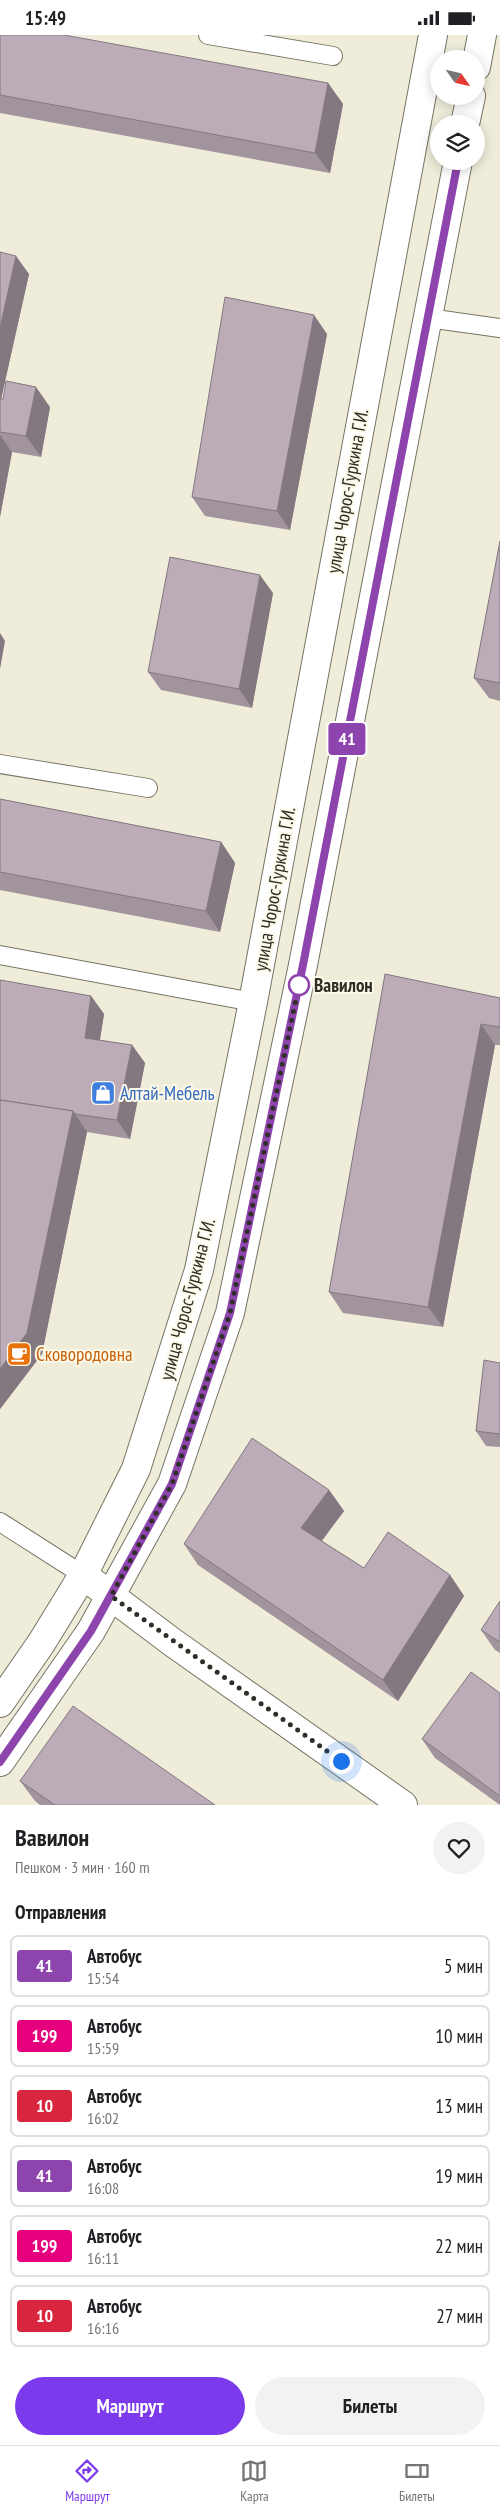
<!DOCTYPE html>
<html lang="ru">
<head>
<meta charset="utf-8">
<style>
  body { margin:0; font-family:"PT Sans Narrow",sans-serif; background:#f2f2f2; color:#202124; height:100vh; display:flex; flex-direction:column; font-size:19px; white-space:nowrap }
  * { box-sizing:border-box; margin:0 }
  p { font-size:16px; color:#757577 }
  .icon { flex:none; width:28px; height:28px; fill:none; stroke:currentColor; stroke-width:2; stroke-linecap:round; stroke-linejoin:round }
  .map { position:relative; height:1770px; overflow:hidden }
  .sheet { display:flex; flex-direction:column; background:#fff; flex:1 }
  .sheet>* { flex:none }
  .badge { padding:0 10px; border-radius:4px; font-size:18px; line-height:32px }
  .needle { width:32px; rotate:124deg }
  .fabs { position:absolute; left:430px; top:15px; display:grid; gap:10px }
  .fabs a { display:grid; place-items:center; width:55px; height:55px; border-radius:50%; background:#fff; box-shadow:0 2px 12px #0003; font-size:25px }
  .you { position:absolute; width:25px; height:25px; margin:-12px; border:4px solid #fff; border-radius:50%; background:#1a73e8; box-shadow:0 0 0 8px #1a73e833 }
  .map>.badge { position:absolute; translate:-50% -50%; box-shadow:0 0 0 2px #fff }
  h2 { padding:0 15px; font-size:19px; line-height:45px }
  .round { display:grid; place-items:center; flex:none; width:52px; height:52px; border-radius:26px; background:#f2f2f2 }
  .summary { display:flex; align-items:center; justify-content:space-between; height:85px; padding:0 15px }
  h1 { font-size:24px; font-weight:700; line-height:38px }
  .cta { display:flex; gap:10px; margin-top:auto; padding:10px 15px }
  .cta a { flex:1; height:58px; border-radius:30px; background:#7c3aed; color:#fff; font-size:20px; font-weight:700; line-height:58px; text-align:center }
  .cta a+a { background:#f2f2f2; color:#202124 }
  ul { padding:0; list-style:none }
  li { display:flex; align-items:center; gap:15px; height:62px; margin:0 10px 8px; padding:0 5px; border:2px solid #e0e0e0; border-radius:8px }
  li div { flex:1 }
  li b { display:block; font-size:19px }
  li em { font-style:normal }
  li .badge { min-width:55px; font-weight:700; text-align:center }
  .status { display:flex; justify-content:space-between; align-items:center; height:35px; padding:0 25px; background:#fff; direction:ltr }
  .status svg { height:14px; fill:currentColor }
  .tab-bar { display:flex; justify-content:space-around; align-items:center; height:70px; border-top:1px solid #e0e0e0; background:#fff; font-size:14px; color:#757577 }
  .tab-bar a { display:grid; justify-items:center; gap:2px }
  .tab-bar .active { color:#7c3aed }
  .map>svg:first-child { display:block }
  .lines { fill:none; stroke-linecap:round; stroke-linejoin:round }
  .lane-casing { stroke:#767464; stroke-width:20 }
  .street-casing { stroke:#767464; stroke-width:30 }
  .primary-casing { stroke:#767464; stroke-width:30 }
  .lane { stroke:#fff; stroke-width:18 }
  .street { stroke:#fff; stroke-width:28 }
  .primary { stroke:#fff; stroke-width:28 }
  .wall { fill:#a1949d }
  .shaded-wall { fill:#837880 }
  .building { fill:#bbacb7; stroke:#837880 }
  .line-casing { stroke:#fff; stroke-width:11 }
  .line { stroke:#8e44ad; stroke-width:8 }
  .walk { stroke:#2f2e27; stroke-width:5; stroke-dasharray:0 9 }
  .stop-dot { fill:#fff; stroke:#8e44ad; stroke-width:2.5 }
  .labels { text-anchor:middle; stroke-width:4; stroke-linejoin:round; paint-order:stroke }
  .street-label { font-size:19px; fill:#2f2e27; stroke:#fcf9e8 }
  .stop-label { font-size:19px; font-weight:bold; fill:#2f2e27; stroke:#fcf9e8; text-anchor:start }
  .shop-label { font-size:19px; fill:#366cbe; stroke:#fcf9e8; text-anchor:start }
  .food-label { font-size:19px; fill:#c56008; stroke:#fcf9e8; text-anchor:start }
</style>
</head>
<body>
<div class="status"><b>15:49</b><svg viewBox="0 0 49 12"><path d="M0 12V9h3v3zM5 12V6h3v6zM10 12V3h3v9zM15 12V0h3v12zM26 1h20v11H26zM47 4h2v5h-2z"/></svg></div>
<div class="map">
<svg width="500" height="1770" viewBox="0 0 500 1770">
  <rect width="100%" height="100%" fill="#efecda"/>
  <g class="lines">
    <defs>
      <g id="lane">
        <path d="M208,0L333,21"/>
        <path d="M428,283L500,293"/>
        <path d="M0,729L148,753"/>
        <path d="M0,920L253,967"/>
        <path d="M0,1487L83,1540"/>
      </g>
      <path id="street" d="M83,1540L172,1607L403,1770"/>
      <g id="primary">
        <path d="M476,32L482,0"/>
        <path d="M465,89L471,61"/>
        <path d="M0,1668L42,1607L83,1540L136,1434L199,1235L253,967L433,0"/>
        <path d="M0,1727L91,1596L172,1449L230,1278L303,930L458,126"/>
      </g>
    </defs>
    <use href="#lane" class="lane-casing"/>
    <use href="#street" class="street-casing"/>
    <use href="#primary" class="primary-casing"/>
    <use href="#lane" class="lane"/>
    <use href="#street" class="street"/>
    <use href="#primary" class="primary"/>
  </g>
  <g class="wall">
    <path d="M0,0L328,48L343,69L330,138L0,78Z"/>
    <path d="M0,217L29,239L1,364L50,372L41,422L12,417L0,482Z"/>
    <path d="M327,299L290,495L205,481L192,462Z"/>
    <path d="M500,506V666L489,663L474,643Z"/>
    <path d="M273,558L252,673L161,655L148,637Z"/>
    <path d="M0,764L221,807L235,828L220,897L0,855Z"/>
    <path d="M385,939L500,963V1010H495L443,1292L343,1278L329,1257Z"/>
    <path d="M0,945L91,961L104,979L100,1005L132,1010L145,1028L130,1104L87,1097L42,1319L0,1374Z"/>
    <path d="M500,1328V1412L486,1411L476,1396Z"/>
    <path d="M329,1455L344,1476L322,1506L364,1533L450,1540L464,1561L398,1666L198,1530L184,1509Z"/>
    <path d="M500,1566V1618L495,1615L481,1595Z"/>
    <path d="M500,1658V1770L435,1723L422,1704Z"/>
    <path d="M20,1746L215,1770H40L35,1766Z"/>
  </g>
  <g class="shaded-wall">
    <path d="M328,48L343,69L330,138L315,118Z"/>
    <path d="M16,221L29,239L0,369V293Z"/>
    <path d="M314,280L327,299L290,495L277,476Z"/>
    <path d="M36,352L50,372L41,422L26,401Z"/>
    <path d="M0,400L12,417L0,482Z"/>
    <path d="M260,540L273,558L252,673L239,654Z"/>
    <path d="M0,598L5,606L0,634Z"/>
    <path d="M221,807L235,828L220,897L206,876Z"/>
    <path d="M91,961L104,979L97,1022L85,1003Z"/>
    <path d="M481,989L495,1010L443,1292L428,1272Z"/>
    <path d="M132,1010L145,1028L130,1104L117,1085Z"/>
    <path d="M73,1076L87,1097L42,1319L0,1374V1334Z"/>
    <path d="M329,1455L344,1476L316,1513L301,1493Z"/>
    <path d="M450,1540L464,1561L398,1666L383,1645Z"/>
  </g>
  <g class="building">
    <path d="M0,0H64L328,48L315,118L0,60Z"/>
    <path d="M0,217L16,221L0,293Z"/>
    <path d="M225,262L314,280L277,476L192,462Z"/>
    <path d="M6,346L36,352L26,401L0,397V364H3Z"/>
    <path d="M500,506V648L474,643Z"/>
    <path d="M170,522L260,540L239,654L148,637Z"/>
    <path d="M0,764L221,807L206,876L0,837Z"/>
    <path d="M385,939L500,963V992L481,989L428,1272L329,1257Z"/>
    <path d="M0,945L91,961L85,1003L132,1010L117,1085L75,1079L73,1076L0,1065Z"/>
    <path d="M0,1065L73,1076L27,1298L0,1334Z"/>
    <path d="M484,1325L500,1328V1399L476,1396Z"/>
    <path d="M252,1403L329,1455L301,1493L364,1533L388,1497L450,1540L383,1645L184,1509Z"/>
    <path d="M500,1566V1607L481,1595Z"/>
    <path d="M471,1637L500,1658V1761L422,1704Z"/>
    <path d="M73,1671L215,1770H55L20,1746Z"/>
  </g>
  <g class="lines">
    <defs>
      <path id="line" d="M0,1727L91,1596L172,1449L230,1278L303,930L458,126"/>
    </defs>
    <use href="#line" class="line-casing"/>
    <use href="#line" class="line"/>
    <path class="walk" d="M299,950L230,1278L172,1449L111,1561L341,1726"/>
  </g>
  <defs>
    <symbol id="shop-square" viewBox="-11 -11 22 22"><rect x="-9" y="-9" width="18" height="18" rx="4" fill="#3f7fe0" stroke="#fcf9e8"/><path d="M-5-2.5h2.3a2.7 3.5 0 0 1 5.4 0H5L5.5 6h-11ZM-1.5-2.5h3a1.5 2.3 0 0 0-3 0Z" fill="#fff"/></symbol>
    <symbol id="cafe-square" viewBox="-11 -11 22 22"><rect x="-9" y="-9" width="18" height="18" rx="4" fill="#e8710a" stroke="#fcf9e8"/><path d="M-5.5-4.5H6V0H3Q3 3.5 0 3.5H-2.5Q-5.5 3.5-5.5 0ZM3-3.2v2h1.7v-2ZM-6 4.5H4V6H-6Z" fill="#fff"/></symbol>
  </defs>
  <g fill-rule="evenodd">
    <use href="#shop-square" x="89" y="1044" width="28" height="28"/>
    <use href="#cafe-square" x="5" y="1305" width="28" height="28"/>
  </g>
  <circle class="stop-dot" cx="299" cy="950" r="10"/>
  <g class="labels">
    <g class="street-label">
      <text transform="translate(347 456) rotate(-80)" y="7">улица Чорос-Гуркина Г.И.</text>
      <text transform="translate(274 854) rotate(-80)" y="7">улица Чорос-Гуркина Г.И.</text>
      <text transform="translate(187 1264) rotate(-75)" y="7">улица Чорос-Гуркина Г.И.</text>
    </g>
    <g class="stop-label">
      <text x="314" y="957">Вавилон</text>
    </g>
    <g class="shop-label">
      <text x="120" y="1065">Алтай-Мебель</text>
    </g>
    <g class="food-label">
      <text x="36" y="1326">Сковородовна</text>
    </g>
  </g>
</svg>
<div class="fabs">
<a><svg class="needle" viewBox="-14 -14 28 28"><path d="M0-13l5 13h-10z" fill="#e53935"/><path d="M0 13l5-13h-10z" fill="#757577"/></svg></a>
<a><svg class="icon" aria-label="layers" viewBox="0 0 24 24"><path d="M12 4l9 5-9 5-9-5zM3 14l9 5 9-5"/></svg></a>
</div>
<div class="you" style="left:341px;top:1726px"></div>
<b class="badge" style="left:347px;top:704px;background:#8e44ad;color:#fff">41</b>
</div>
<section class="sheet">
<div class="summary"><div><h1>Вавилон</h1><p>Пешком · 3 мин · 160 m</p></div><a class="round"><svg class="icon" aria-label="heart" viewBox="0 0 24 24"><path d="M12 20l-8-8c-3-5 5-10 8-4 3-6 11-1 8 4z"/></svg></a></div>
<h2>Отправления</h2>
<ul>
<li><span class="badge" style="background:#8e44ad;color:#fff">41</span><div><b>Автобус</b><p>15:54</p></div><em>5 мин</em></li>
<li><span class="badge" style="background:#e6007e;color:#fff">199</span><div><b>Автобус</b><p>15:59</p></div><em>10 мин</em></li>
<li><span class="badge" style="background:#d7263d;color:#fff">10</span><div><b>Автобус</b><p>16:02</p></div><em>13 мин</em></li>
<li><span class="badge" style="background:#8e44ad;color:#fff">41</span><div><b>Автобус</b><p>16:08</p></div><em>19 мин</em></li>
<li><span class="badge" style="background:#e6007e;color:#fff">199</span><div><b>Автобус</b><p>16:11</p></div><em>22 мин</em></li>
<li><span class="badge" style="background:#d7263d;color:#fff">10</span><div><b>Автобус</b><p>16:16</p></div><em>27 мин</em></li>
</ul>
<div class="cta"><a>Маршрут</a><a>Билеты</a></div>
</section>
<nav class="tab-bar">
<a class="active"><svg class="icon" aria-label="directions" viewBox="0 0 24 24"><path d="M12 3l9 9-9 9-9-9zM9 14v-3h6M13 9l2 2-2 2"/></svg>Маршрут</a>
<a><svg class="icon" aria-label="map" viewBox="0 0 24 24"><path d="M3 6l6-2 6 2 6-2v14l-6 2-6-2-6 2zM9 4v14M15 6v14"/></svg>Карта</a>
<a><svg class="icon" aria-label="tickets" viewBox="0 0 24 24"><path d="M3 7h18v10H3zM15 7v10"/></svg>Билеты</a>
</nav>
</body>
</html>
